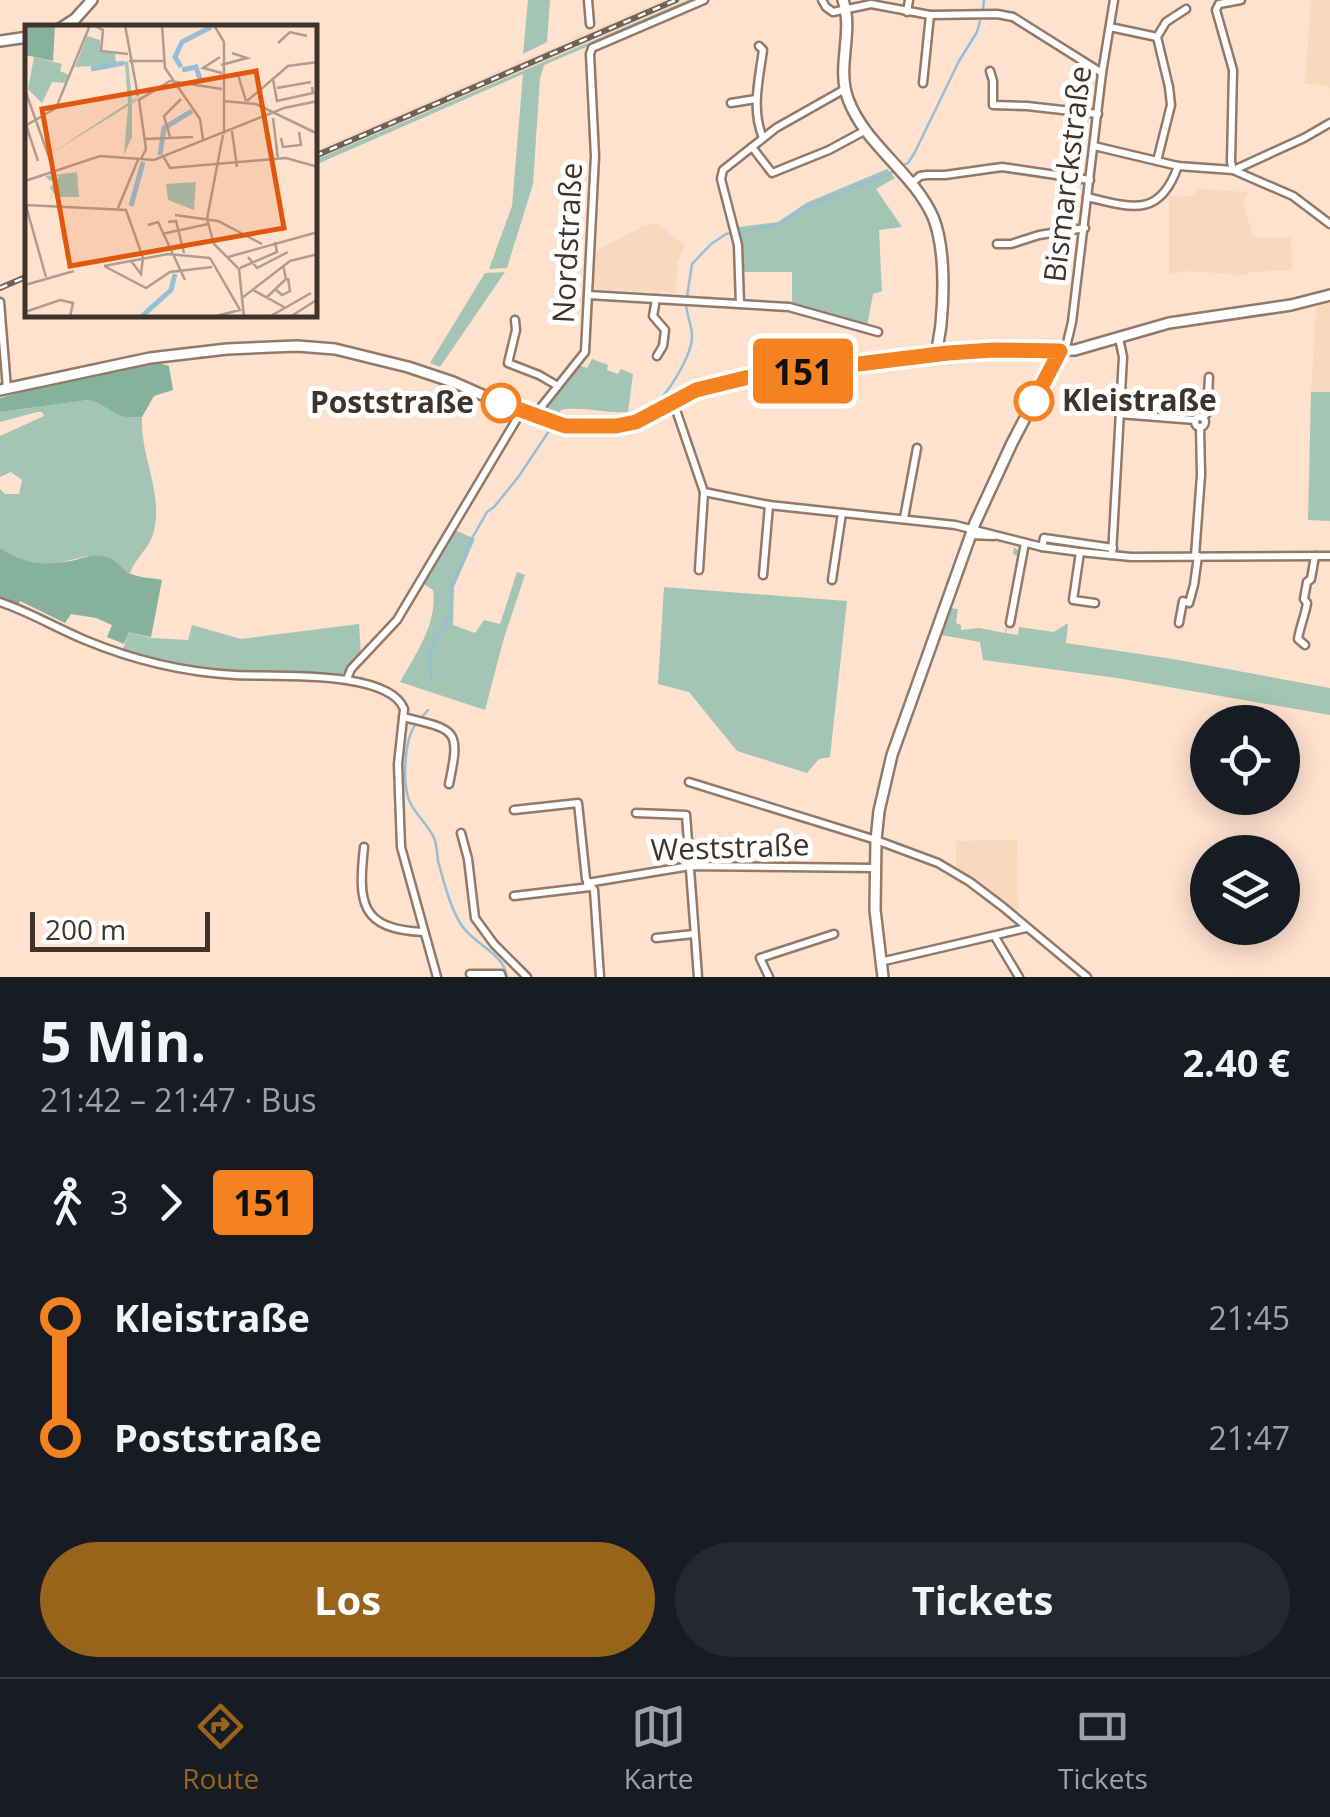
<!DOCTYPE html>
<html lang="de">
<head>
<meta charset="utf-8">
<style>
  body { margin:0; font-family:"Open Sans",sans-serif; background:#242831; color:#f1f3f6; height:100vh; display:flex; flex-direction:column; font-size:38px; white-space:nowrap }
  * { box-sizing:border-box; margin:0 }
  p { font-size:32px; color:#9ea1a6 }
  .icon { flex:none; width:55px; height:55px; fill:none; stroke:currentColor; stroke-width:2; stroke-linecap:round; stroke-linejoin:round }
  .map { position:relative; height:977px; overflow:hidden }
  .panel { display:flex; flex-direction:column; background:#171b24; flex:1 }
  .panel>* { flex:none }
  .badge { padding:0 20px; border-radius:8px; font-size:35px; line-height:65px }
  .fabs { position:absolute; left:1190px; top:705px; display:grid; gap:20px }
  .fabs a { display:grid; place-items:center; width:110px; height:110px; border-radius:50%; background:#171b24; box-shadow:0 5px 25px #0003; font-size:50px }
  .scale { position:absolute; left:30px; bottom:25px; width:180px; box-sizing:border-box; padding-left:10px; border:5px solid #3f342c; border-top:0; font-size:28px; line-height:35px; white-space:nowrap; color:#3f342c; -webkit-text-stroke:8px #fff; paint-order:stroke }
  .map>.badge { position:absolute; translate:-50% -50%; box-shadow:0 0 0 5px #fff }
  .legs { display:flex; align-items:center; gap:15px; height:110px; padding:0 40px; font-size:32px }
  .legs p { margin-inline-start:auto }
  .overview { display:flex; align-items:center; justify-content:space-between; height:170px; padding:0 40px }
  h1 { font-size:55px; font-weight:700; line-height:75px }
  .button { display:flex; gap:20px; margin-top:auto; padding:20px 40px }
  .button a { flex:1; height:115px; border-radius:60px; background:#98641a; color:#fff; font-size:40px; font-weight:700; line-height:115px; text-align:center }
  .button a+a { background:#242831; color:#f1f3f6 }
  ul { padding:0 40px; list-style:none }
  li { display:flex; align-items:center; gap:35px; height:120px; font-size:38px }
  li i { display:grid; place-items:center; width:15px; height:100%; margin:0 12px; background:currentColor }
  li i::after { content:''; width:25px; height:25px; margin:-12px; border:8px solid; border-radius:50%; background:#171b24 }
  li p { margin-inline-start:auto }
  li:first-child i { background:linear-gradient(#0000 50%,currentColor 0) }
  li:last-child i { background:linear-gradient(currentColor 50%,#0000 0) }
  .menu { display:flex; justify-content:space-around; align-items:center; height:140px; border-top:2px solid #363941; background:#171b24; font-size:28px; color:#9ea1a6 }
  .menu a { display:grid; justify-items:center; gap:5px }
  .menu .current { color:#98641a }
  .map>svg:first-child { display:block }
  .built { fill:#f9d8be }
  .green { fill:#a4c4b5 }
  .forest { fill:#86b29d }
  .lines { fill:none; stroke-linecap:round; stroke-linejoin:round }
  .stream { stroke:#95bfd6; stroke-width:2.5 }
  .street-casing { stroke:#937a68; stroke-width:11 }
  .secondary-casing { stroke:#937a68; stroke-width:14 }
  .street { stroke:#fff; stroke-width:6 }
  .secondary { stroke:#fff; stroke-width:9 }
  .rail-casing { stroke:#706156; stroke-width:6 }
  .rail { stroke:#fff; stroke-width:2.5; stroke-dasharray:8; stroke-linecap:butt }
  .line-1-casing { stroke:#fff; stroke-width:22 }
  .line-1 { stroke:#f58220; stroke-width:15 }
  .stop-1-dot { fill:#fff; stroke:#f58220; stroke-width:5 }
  .labels { text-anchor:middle; stroke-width:10; stroke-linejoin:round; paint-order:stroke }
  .street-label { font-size:30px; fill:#3f342c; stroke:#fff }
  .stop-label { font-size:30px; font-weight:bold; fill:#3f342c; stroke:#fff; text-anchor:start }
  .inset-river { fill:none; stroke:#95bfd6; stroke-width:5 }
  .inset-road { fill:none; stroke:#b29c8d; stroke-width:2.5 }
  .view { fill:#e0570e; fill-opacity:0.15; stroke:#e0570e; stroke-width:5 }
  .inset-edge { fill:none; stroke:#3f342c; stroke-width:5 }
</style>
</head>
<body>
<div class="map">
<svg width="1330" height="977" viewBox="0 0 1330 977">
  <rect width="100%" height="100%" fill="#fee2ce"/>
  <g class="built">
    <path d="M663,0H688L315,160V150Z"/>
    <path d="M1311,0H1330V89L1327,85L1305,84Z"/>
    <path d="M1198,189L1248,192L1243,202L1253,235L1259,238H1291L1292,270L1249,272L1247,275L1234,276L1232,274L1189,271L1169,274V195L1192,196Z"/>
    <path d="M656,223L685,245L677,264L676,293L599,290L593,285L596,251L643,226Z"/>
    <path d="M1330,302V392H1311L1316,307Z"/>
    <path d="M1017,840L1018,909L1016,911L981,883L956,867V841Z"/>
  </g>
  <g class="green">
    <path d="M528,0H550L547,42L523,54Z"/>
    <path d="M688,0H696L544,65L540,78L533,184L507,268L489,269L512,206L523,74L315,165V160Z"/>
    <path d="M887,169L895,178L876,189L902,227L879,230L882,291L873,294L867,326L792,304V272H744L739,227L778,222L806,203Z"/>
    <path d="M505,272L440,367L430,363L485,273Z"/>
    <path d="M592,359L608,365L607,370L618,374L621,369L633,374L628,412C606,414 583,406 561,410L557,419L543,415L541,411L578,365L587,368Z"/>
    <path d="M1311,392H1330V521L1308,520Z"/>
    <path d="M88,400C111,405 116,420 142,417C140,456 163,490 154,531C151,546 136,557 130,573L87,556L54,564L26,562L9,555L0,548V489L5,494H19L22,480L11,472L0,477V436L44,416L42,412H37L0,422V412Z"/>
    <path d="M455,530L475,539L454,587L453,625L475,633L484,620L500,624L517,572L525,575L504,638L485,710L400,682C415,655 438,623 433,590L424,584Z"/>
    <path d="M1014,547L1021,553L1006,633L1018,635L1019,627L1054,632L1066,624H1068L1066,643L1173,659L1330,688V715L1117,678L983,660L980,642L941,635L950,608L958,609L956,623L961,625V630L979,628L1005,633L1017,556L1013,554Z"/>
    <path d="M664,587L847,601L830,757L819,759L807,773L737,751L689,692L658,684Z"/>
    <path d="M359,624L361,654L342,674L337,676C281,669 224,673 169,664C153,661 138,656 122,652L129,632L152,638L188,640L192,625L241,639Z"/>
  </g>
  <g class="forest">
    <path d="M152,361L169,366L173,390L154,396L142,417C112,420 113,406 88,400L0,412V398L57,382Z"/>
    <path d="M0,548C23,565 48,566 75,560C85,557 95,554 106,557C117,559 121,570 131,574C141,578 153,578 162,580L151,637L129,632L124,644L107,637L112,625L96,618L71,614L65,623L20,601L17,606L0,600Z"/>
  </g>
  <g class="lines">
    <g class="stream">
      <path d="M983,10L984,0"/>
      <path d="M902,166L908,163L915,152L959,61L977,32L980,21"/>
      <path d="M687,297L692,264L711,244L726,234L780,224L803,208L895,171"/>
      <path d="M563,419C579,417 599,422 617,420C631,418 644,414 654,405C669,393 692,355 692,336C692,326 687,315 686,305"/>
      <path d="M432,680L429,660L432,645L450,616L452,586L471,540L487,512L494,507L519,476L551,428"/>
      <path d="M421,718L428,710"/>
      <path d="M416,724C404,739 401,789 412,806C418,817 429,826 434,838C437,845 437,853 438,861C444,882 450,908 462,926C475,945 504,953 507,977"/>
    </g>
    <defs>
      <g id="street">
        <path d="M588,0L590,24"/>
        <path d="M822,0L826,7L833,12L871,4L930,15L997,14L1013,17L1102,73"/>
        <path d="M907,12L909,0"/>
        <path d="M1110,27L1157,37"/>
        <path d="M759,46L763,50C759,79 751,110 763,138"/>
        <path d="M990,71L993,81V105L1027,106L1098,114"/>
        <path d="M923,83L930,15"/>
        <path d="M731,103L756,99"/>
        <path d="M1094,146L1178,166L1233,170L1293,196L1330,224"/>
        <path d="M752,147L772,173L829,150L866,130"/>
        <path d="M1157,161L1171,105L1169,87L1157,37L1166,22L1186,9"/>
        <path d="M1233,170L1231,162L1233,70L1216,10L1219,4L1241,0"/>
        <path d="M1234,170L1304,138L1330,123"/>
        <path d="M912,183L920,176L927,175H945L1002,167L1090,180"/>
        <path d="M1087,197C1132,208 1160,218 1178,166"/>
        <path d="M997,244H1011L1039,235L1085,228"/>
        <path d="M588,295L789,307L878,332"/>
        <path d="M656,299L653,316L665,330L663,346L657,356"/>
        <path d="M0,302L7,389"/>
        <path d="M740,304L738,245L721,179L723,170L776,128L845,89"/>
        <path d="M515,320L516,330L508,363L539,375L558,386"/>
        <path d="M1061,350L1067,343L1072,322L1102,73L1114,0"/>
        <path d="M675,407L704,492L769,505L955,525L1042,547L1080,552L1131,557L1330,556"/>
        <path d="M1119,414L1195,420"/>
        <path d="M534,416L585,352L595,156L590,54L592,48L704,0"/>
        <circle cx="1200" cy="422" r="5"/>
        <path d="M1203,418L1207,413L1209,377"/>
        <path d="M904,518L917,448"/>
        <path d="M970,535L994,536"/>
        <path d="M1042,547L1044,538L1113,548"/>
        <path d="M1080,552L1073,600L1095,603"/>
        <path d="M1112,555L1123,357L1119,338"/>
        <path d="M1195,556L1201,475L1200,427"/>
        <path d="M699,570L704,492"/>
        <path d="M763,575L769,505"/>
        <path d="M832,580L842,513"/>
        <path d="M0,602C30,612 56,628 85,640C133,660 183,672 235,675C272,677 389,669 404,709L398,764L401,847L437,977"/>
        <path d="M1010,623L1025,543"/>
        <path d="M1179,623L1183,601L1189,603L1194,585L1198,556"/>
        <path d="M1305,645L1298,639C1300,626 1305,616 1307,603L1304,599L1307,582L1311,579L1315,556"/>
        <path d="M347,679L351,669L397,620L521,412"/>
        <path d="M403,717C456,730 461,728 449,784"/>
        <path d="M689,782L876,840L938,863L970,882L1003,907L1087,977"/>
        <path d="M514,810L578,803L586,879L594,890L600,977"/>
        <path d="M636,813L686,815L698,977"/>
        <path d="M461,833L468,859L475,918L494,944L527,977"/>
        <path d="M364,847C358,903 360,929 423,932"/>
        <path d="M587,883L690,866L875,868"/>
        <path d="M514,896L590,887"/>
        <path d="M995,937L1019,977"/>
        <path d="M656,938L694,934"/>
        <path d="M880,962L1026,928"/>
        <path d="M470,974H501L502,977"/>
        <path d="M769,977L760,958L834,934"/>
      </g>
      <g id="secondary">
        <path d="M843,0C854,33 836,66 848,99C865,145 913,172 933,217C945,246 944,293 941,324C940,335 937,344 937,355"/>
        <path d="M61,28L75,19L92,0"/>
        <path d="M0,41L28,37"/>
        <path d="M0,390L150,358L227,349L297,346L335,349L408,367L453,382L521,412L553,422L573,427H599L636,422L686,394L730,380L948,353L1075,350L1169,323L1291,305L1330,295"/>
        <path d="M883,977L875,910L876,840L879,811L892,755L975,523L1012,443L1060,351"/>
      </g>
    </defs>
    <use href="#street" class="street-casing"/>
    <use href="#secondary" class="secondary-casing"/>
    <use href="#street" class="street"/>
    <use href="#secondary" class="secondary"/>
    <defs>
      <g id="rail">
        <path d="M315,156L676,0"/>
        <path d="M0,288L28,276"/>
      </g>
    </defs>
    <use href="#rail" class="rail-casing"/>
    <use href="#rail" class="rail"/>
  </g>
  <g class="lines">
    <defs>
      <path id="line-1" d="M501,403L565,426H616L636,422L696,390L745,378L948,353L993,350L1060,351L1034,401"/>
    </defs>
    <use href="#line-1" class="line-1-casing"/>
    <use href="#line-1" class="line-1"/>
  </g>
  <g class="stop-1-dot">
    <circle cx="1034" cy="401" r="18"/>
    <circle cx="501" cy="403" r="18"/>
  </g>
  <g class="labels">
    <g class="street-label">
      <text transform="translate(1068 174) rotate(-83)" y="10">Bismarckstraße</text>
      <text transform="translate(568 243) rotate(-87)" y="10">Nordstraße</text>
      <text transform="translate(730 848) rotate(-2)" y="10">Weststraße</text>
    </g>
    <g class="stop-label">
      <text x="1062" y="411">Kleistraße</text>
      <text x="474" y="413" text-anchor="end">Poststraße</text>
    </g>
  </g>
  <g transform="translate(25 25)">
    <rect width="292" height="292" fill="#fee2ce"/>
    <path d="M62,11L75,15V27H90L91,39L103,36L107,75L116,70L103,80L133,62L107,79V112L99,130L103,81L25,129L103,78L100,39L50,42ZM9,32L37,39L35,46L44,50L41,58L27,57L17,78L3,64ZM52,147L54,172H32L25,163L35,150L25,156L20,151ZM171,157L169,185L143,175L141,159Z" fill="#a4c4b5"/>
    <path d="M0,0H30L28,36L0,30Z" fill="#86b29d"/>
    <path class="inset-river" d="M156,42L150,32L157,17L186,2M66,44L99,38M157,45L171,42L176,57M135,130L139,103L167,86M106,181L118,137M116,292L146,265L150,249"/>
    <path class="inset-road" d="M68,0L78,5L76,26L103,29M100,0L113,71M137,0L140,43L175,94L178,114M189,0L199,17V109M253,18L265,7L282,11M195,32L178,43L197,48M104,36H139M196,40L222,33L207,28M248,54L252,76L288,68L287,62M252,63L286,57M0,65L29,146M198,76L231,79L293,109M221,76L213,50L221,47M222,76L263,41L293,37M248,93L253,134M1,100L13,136M0,101L31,83L65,0M207,106L212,142M198,110L182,194L189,219L214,244L219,292M145,112L139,91L156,74M256,113L258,122L276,120L274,107M120,114L168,112M138,131L145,143L261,133L293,142M116,134L121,124L114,75L145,56L197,64M0,156L75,131L129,135L259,83L293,76M0,180L101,185L118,233M1,181L21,252M93,183L113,135M150,190L193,196L237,219M143,197L151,196L159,228M123,200L133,197L160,255M137,209L183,199M203,232L293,207M223,232L232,243L263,227M185,233L215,285L187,292M106,236L116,249L118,233M79,241L121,263L145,247L187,242M79,241L143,229L185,233M215,243L252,227L250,217M0,260L49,246M250,264L257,270L265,266L263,253M228,265L259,282M217,273L265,236L293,229M241,273L261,254L258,240M0,287L35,275L48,278L45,292M244,292L286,268M265,292L293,274"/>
    <path class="view" d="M231,46L259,203L45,241L17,84Z"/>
    <rect width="292" height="292" class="inset-edge"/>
  </g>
</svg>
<div class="fabs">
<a><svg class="icon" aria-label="locate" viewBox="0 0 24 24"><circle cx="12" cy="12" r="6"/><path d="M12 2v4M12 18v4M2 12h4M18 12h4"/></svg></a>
<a><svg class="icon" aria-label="layers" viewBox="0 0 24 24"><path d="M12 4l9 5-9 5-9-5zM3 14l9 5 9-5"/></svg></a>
</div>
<div class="scale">200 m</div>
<b class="badge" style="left:803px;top:371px;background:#f58220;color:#111">151</b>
</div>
<section class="panel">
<div class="overview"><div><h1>5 Min.</h1><p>21:42 – 21:47 · Bus</p></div><b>2.40 €</b></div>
<div class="legs"><svg class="icon" aria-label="walk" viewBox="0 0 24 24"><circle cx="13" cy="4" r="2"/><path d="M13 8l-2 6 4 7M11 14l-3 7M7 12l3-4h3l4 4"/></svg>3<svg class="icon" aria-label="forward" viewBox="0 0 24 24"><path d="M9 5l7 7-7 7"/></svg><b class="badge" style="background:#f58220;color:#111">151</b></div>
<ul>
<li><i style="color:#f58220"></i><b>Kleistraße</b><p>21:45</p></li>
<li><i style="color:#f58220"></i><b>Poststraße</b><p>21:47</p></li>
</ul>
<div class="button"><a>Los</a><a>Tickets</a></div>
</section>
<nav class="menu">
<a class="current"><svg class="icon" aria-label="directions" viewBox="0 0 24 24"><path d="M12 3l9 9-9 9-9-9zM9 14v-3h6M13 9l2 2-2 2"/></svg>Route</a>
<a><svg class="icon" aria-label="map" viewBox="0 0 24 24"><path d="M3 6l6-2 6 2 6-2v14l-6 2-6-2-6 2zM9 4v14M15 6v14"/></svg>Karte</a>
<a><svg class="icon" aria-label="tickets" viewBox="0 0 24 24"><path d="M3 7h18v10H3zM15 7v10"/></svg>Tickets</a>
</nav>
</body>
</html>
